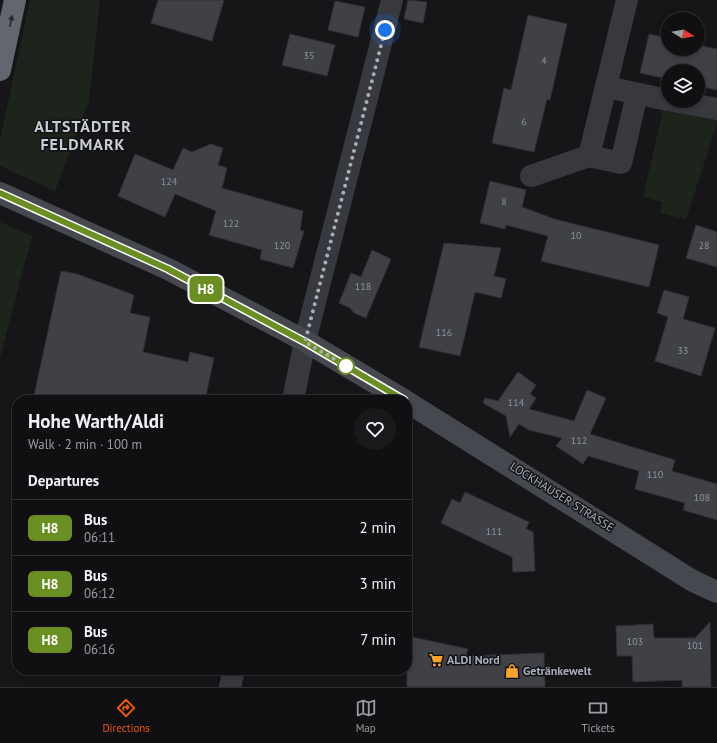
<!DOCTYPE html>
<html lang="en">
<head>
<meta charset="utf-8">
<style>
  body { margin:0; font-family:"PT Sans",sans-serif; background:#19191c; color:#f1f3f6; height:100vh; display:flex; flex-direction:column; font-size:15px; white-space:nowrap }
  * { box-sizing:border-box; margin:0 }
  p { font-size:13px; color:#9c9da0 }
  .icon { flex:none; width:22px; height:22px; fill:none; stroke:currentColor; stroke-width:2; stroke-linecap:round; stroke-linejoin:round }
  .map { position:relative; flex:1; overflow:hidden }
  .panel { position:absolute; left:12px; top:395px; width:400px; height:280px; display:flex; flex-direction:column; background:#101013; border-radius:16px; box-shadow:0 2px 6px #0003,0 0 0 1px #303033 }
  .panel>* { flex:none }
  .badge { padding:0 8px; border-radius:6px; font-size:14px; line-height:26px }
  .needle { width:26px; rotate:101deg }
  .controls { position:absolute; left:661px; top:12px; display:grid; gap:8px }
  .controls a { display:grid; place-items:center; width:44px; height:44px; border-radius:50%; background:#101013; box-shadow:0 2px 6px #0003,0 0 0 1px #303033; font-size:20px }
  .you { position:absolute; width:20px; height:20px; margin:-10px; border:3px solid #fff; border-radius:50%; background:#1a73e8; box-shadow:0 0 0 6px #1a73e833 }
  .map>.badge { position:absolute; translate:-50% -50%; box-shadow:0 0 0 2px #fff }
  h2 { padding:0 16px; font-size:15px; line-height:36px }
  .round { display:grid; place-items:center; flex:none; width:42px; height:42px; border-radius:21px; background:#19191c }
  .headline { display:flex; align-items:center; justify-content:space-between; height:68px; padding:0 16px }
  h1 { font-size:19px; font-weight:600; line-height:30px }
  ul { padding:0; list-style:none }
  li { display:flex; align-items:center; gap:12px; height:56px; padding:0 16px; border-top:1px solid #303033 }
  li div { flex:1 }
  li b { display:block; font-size:15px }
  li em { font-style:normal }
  li .badge { min-width:44px; font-weight:700; text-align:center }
  .dock { display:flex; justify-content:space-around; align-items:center; height:56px; border-top:1px solid #303033; background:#101013; font-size:11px; color:#9c9da0 }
  .dock a { display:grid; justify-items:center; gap:2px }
  .dock .on { color:#ea580c }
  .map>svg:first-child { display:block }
  .green { fill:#1c241c }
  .building { fill:#404146; stroke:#303035 }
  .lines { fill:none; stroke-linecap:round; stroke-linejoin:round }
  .street { stroke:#37393e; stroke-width:22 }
  .secondary { stroke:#45484e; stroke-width:22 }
  .highway { stroke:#62676f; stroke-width:22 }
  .oneway { fill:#25262b }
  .line-casing { stroke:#fff; stroke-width:9 }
  .line { stroke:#6b8e23; stroke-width:6 }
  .walk { stroke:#a7aeba; stroke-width:4; stroke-dasharray:0 7.2 }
  .stop-dot { fill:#fff; stroke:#6b8e23; stroke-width:2 }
  .labels { text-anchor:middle; stroke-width:3; stroke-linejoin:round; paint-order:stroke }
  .number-label { font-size:10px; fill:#8d939d }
  .street-label { font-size:12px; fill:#a7aeba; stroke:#111114 }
  .poi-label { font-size:12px; font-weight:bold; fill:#a7aeba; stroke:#111114; text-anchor:start }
  .district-label { font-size:16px; font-weight:bold; letter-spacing:1px; fill:#c8cdd5; stroke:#111114 }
</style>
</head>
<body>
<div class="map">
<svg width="717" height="687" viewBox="0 0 717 687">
  <rect width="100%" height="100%" fill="#161619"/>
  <g class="green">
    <path d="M30,0H100L89,101L55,191L0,166V140Z"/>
    <path d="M664,106L717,119V124L686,219L660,213L662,202L643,197Z"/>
    <path d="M0,222L32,236L0,358Z"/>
  </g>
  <g class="building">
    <path d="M158,0H224L212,41L151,23Z"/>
    <path d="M408,0L427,2L423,23L404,19Z"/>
    <path d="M335,1L365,7L358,37L328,30Z"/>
    <path d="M528,15L567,24L550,100L547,99L534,152L492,143L504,88L511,90Z"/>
    <path d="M290,34L335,45L327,76L282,65Z"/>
    <path d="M649,34L668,38V49H698V45L717,49V90L698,86V71H668V79L640,73Z"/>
    <path d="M211,144L223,148L218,165L227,168L222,188L303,211L300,230L304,231L293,268L260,259L262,250L209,235L216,211L175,194L165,217L118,196L135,154L173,170L183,148L192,152Z"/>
    <path d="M490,181L526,190L522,207L554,219L659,245L649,287L541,261L548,236L506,225L505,229L480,223Z"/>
    <path d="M696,225L717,232V267L686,258Z"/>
    <path d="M444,243L501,248L494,276L506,279L501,298L475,292L460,356L419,347Z"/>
    <path d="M372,250L391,259L366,318L354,313L350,308L339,303L351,273L361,277Z"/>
    <path d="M61,271L77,274L134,295L130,313L150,317L143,352L188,362L190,352L214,358L205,400H33Z"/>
    <path d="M664,290L689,297L683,319L715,328L701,376L655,361L668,317L657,313Z"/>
    <path d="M518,372L536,385L530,394L536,398L529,409L574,421L587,390L606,398L590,434L675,460L672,471L717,484V520L683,510L685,503L635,489L639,471L588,456L583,464L556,446L562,438L529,430L519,424L510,437L506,416L483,403L485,398L498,401Z"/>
    <path d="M465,492L529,522L526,529L533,532L535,571L513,572L512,557L441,523L452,499L460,503Z"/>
    <path d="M710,622L711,687H682V680L633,682L632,656H617L616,626L653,624L654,638H695Z"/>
    <path d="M407,636L468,649L466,656L544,653L545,687H407Z"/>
  </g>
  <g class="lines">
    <g class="street">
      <path d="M627,0L589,156L621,163L637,94"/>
      <path d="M606,87L668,100"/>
      <path d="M674,101L717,109"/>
      <path d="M531,176L589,156"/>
      <path d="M293,400L305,341L392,0"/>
      <path d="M230,687L234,670"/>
    </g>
    <g class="secondary">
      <path d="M0,193L168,269L305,341L404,400"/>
      <path d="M407,402L693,581L717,592"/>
    </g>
    <path class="highway" d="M0,70L15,0"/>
  </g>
  <defs><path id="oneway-solid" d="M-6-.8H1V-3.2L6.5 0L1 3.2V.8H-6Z"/></defs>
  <use class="oneway" href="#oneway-solid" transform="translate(11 21) rotate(-78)"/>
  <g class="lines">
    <defs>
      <path id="line" d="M0,193L168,269L305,342L404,400"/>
    </defs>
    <use href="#line" class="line-casing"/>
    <use href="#line" class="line"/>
    <path class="walk" d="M346,366L305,342L385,30"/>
  </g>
  <defs>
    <symbol id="supermarket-bare" viewBox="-9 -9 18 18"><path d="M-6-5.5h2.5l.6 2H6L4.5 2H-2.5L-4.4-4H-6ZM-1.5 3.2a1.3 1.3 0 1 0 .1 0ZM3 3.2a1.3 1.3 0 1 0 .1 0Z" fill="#ffa428" stroke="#111114" stroke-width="2.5" paint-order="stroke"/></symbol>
    <symbol id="shop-bare" viewBox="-9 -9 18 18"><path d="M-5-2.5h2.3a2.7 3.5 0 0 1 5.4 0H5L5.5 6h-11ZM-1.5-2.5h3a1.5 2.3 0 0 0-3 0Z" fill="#ffa428" stroke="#111114" stroke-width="2.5" paint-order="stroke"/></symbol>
  </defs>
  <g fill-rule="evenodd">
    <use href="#supermarket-bare" x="426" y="650" width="20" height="20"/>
    <use href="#shop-bare" x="502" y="661" width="20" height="20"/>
  </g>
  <circle class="stop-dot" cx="346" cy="366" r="8"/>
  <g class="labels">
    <g class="number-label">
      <text x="309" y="59">35</text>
      <text x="544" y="64">4</text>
      <text x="524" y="125">6</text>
      <text x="169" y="185">124</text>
      <text x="504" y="205">8</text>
      <text x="231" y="227">122</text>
      <text x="576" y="239">10</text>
      <text x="282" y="249">120</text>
      <text x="704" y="249">28</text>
      <text x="363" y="290">118</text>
      <text x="444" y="336">116</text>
      <text x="683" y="354">33</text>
      <text x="516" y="406">114</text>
      <text x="579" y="444">112</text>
      <text x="655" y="478">110</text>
      <text x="702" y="501">108</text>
      <text x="494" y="535">111</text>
      <text x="635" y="645">103</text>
      <text x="695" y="649">101</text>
    </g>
    <g class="street-label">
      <text transform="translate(562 497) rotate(32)" y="4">LOCKHAUSER STRASSE</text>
    </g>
    <g class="poi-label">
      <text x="447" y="664">ALDI Nord</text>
      <text x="523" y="675">Getränkewelt</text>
    </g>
    <g class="district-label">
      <text x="83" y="132">ALTSTÄDTER<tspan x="83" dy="18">FELDMARK</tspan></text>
    </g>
  </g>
</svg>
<div class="controls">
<a><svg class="needle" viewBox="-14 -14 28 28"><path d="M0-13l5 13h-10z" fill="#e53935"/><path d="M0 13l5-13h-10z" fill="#9c9da0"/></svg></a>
<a><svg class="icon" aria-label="layers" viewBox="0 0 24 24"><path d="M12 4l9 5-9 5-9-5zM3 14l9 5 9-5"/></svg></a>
</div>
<div class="you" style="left:385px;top:30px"></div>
<b class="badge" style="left:206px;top:289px;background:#6b8e23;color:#fff">H8</b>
<section class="panel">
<div class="headline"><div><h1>Hohe Warth/Aldi</h1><p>Walk · 2 min · 100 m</p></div><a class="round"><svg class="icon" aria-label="heart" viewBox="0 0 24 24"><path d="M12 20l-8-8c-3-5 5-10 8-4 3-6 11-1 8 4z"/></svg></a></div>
<h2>Departures</h2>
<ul>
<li><span class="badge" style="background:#6b8e23;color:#fff">H8</span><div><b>Bus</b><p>06:11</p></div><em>2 min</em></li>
<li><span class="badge" style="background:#6b8e23;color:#fff">H8</span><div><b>Bus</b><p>06:12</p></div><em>3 min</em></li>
<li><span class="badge" style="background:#6b8e23;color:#fff">H8</span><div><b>Bus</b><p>06:16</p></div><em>7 min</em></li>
</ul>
</section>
</div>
<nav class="dock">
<a class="on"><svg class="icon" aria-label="directions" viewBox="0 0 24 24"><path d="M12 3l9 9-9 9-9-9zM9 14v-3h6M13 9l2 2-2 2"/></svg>Directions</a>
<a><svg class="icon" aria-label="map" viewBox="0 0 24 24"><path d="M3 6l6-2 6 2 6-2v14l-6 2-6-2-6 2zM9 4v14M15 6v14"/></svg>Map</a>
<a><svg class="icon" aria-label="tickets" viewBox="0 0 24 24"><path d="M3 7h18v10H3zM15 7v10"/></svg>Tickets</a>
</nav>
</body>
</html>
